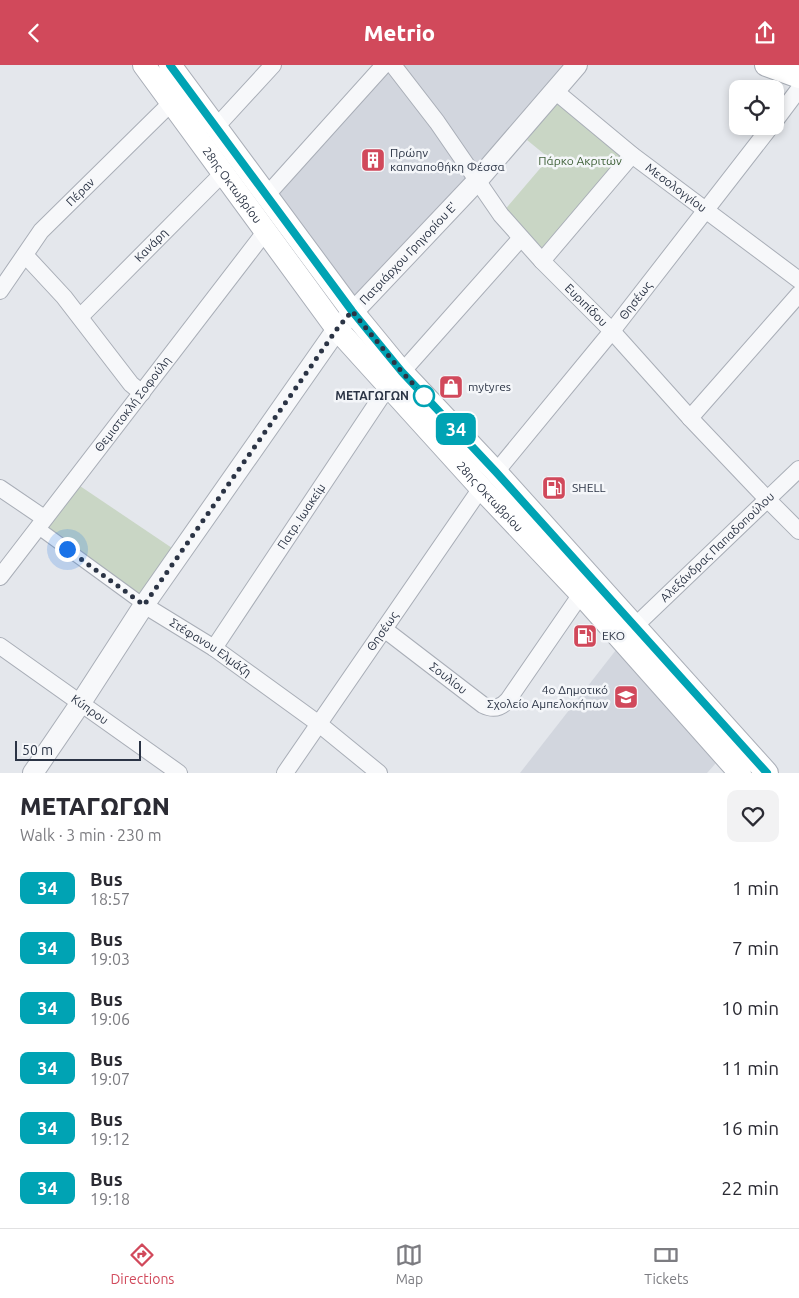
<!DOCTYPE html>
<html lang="en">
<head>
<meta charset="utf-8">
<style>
  body { margin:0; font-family:Ubuntu,sans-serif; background:#f2f2f3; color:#2b2b33; height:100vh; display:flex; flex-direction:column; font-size:19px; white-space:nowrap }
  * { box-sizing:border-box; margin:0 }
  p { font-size:16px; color:#7c7c81 }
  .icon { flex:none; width:28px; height:28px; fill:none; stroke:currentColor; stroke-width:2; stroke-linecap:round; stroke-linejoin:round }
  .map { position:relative; height:708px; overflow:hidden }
  .details { display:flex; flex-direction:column; background:#fff; flex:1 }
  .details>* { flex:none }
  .badge { padding:0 10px; border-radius:8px; font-size:18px; line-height:32px }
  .fabs { position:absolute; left:729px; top:15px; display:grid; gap:10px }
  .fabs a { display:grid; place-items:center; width:55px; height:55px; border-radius:10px; background:#fff; box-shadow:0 2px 8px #0003; font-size:25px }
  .scale { position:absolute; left:15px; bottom:12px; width:126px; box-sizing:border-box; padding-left:5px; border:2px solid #2b3445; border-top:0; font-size:14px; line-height:18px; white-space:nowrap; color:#2b3445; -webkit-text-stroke:4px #f4f6f9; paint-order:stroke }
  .you { position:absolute; width:25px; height:25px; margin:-12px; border:4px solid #fff; border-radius:50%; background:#1a73e8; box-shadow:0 0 0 8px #1a73e833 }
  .map>.badge { position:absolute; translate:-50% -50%; box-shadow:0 0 0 2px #fff }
  .round { display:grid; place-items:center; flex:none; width:52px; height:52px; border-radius:10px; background:#f2f2f3 }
  .headline { display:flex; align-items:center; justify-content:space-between; height:85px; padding:0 20px }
  h1 { font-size:24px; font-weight:800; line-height:38px }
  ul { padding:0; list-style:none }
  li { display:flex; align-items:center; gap:15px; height:60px; padding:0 20px }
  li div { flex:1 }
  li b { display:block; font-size:19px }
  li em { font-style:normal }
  li .badge { min-width:55px; font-weight:700; text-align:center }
  header { display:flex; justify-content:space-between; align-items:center; height:65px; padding:0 20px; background:#d1495b; color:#fff; font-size:22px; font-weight:800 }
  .menu { display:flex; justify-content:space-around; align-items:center; height:70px; border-top:1px solid #e1e1e2; background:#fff; font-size:14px; color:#7c7c81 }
  .menu a { display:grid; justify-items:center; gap:2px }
  .menu .current { color:#d1495b }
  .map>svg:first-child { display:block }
  .built { fill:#d2d6de }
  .green { fill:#c9d6c5 }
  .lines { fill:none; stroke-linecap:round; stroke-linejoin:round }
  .pedestrian-casing { stroke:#a9aeb7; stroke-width:14 }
  .minor-casing { stroke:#a9aeb7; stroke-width:18 }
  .tertiary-casing { stroke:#a9aeb7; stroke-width:22 }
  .secondary-casing { stroke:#a9aeb7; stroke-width:24 }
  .pedestrian { stroke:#f7f8fa; stroke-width:12 }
  .minor { stroke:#f7f8fa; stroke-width:16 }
  .tertiary { stroke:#f7f8fa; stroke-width:20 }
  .secondary { stroke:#fff; stroke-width:22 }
  .line-casing { stroke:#fff; stroke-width:11 }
  .line { stroke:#00a3b4; stroke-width:8 }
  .walk { stroke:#2b3445; stroke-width:5; stroke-dasharray:0 9 }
  .stop-dot { fill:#fff; stroke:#00a3b4; stroke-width:2.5 }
  .labels { text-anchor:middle; stroke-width:5; stroke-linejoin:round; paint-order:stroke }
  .poi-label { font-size:12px; fill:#2b3445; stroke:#f4f6f9; text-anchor:start }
  .park-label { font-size:12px; fill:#3f6138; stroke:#f4f6f9 }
  .street-label { font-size:12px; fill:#2b3445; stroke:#f4f6f9 }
  .stop-label { font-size:12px; font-weight:bold; fill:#2b3445; stroke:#f4f6f9; text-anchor:end }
</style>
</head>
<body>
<header><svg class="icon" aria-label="back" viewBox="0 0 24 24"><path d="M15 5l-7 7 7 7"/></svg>Metrio<svg class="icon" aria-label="share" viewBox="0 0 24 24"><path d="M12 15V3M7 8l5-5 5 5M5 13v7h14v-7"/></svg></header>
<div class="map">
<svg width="799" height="708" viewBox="0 0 799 708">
  <rect width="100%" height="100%" fill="#e4e7ec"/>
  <g class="built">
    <path d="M390,0H573L353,238L271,130Z"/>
    <path d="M623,576L724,689L707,708H520Z"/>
  </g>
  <g class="green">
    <path d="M560,36L626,91L541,192L502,148L549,93L527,75L540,58Z"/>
    <path d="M77,419L172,483L140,530L45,466Z"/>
  </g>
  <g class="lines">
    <defs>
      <path id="pedestrian" d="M37,462L144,540"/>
      <g id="minor">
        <path id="s1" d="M393,0L437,57L501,150L542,196L612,266L690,353L768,435L799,466"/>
        <path id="s2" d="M555,26L632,90L799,215"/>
        <path d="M775,56L799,24"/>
        <path d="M216,62L273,0"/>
        <path d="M266,131L384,0"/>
        <path d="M25,190L64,232L131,319L142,328"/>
        <path d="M542,196L632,90"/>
        <path id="s3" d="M0,226L41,166L171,38"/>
        <path id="s4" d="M80,252L223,108"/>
        <path d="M402,307L521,173"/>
        <path d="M690,353L799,229"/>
        <path id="s5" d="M496,407L612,266L771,61"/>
        <path d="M0,423L44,453"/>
        <path id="s6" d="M0,512L265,167"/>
        <path id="s7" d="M144,540L214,583L319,659L379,708"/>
        <path id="s8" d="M635,561L799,404"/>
        <path id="s9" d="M384,564L483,640C493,645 501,643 508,635L581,529"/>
        <path id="s10" d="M0,581L179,708"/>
        <path id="s11" d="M214,583L389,320"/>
        <path id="s12" d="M285,708L481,423"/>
      </g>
      <g id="tertiary">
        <path id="s13" d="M33,708L80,639L144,540L337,264L477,116L577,0"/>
      </g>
      <g id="secondary">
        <path id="s14" d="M144,0L337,264L481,423L581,529L740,708"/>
        <path d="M170,0L352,246L402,307L496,407L767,708"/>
        <path d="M766,0L799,12"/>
      </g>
    </defs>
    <use href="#pedestrian" class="pedestrian-casing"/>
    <use href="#minor" class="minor-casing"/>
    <use href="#tertiary" class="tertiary-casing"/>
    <use href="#secondary" class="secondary-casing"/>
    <use href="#pedestrian" class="pedestrian"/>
    <use href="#minor" class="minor"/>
    <use href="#tertiary" class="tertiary"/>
    <use href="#secondary" class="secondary"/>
  </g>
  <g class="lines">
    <defs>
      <path id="line" d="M170,0L352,246L402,307L496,407L767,708"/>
    </defs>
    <use href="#line" class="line-casing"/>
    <use href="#line" class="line"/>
    <path class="walk" d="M67,484L144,540L337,264L352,246L402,307L429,336L424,331"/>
  </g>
  <defs>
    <symbol id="building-square" viewBox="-11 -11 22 22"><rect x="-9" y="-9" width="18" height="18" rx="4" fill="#d1495b" stroke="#f4f6f9"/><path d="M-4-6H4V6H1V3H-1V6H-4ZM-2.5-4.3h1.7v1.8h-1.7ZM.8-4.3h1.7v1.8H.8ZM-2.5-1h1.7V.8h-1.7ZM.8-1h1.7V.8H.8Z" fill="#fff"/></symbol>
    <symbol id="shop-square" viewBox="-11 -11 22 22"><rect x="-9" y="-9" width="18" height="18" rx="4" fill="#d1495b" stroke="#f4f6f9"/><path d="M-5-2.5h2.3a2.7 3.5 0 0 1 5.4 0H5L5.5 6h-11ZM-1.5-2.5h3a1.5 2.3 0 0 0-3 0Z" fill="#fff"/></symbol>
    <symbol id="fuel-square" viewBox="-11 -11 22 22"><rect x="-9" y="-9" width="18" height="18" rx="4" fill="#d1495b" stroke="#f4f6f9"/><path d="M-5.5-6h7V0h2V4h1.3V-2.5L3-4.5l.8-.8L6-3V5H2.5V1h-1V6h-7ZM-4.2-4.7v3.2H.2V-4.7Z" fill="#fff"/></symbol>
    <symbol id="school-square" viewBox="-11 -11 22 22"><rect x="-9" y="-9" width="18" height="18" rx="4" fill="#d1495b" stroke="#f4f6f9"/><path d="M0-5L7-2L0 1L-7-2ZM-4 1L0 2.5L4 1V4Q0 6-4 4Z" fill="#fff"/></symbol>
  </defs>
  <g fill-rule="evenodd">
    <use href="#building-square" x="359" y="81" width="28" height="28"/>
    <use href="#shop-square" x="437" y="308" width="28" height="28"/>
    <use href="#fuel-square" x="540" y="409" width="28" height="28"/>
    <use href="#fuel-square" x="571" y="557" width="28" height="28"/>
    <use href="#school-square" x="612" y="618" width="28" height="28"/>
  </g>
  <circle class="stop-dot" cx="424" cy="331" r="10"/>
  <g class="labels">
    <g class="poi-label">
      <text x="390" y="92">Πρώην<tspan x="390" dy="14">καπναποθήκη Φέσσα</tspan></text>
      <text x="468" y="326">mytyres</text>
      <text x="572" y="427">SHELL</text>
      <text x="602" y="575">EKO</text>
      <text x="608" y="629" text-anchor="end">4ο Δημοτικό<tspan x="608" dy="14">Σχολείο Αμπελοκήπων</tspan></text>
    </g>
    <g class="park-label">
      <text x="580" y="100">Πάρκο Ακριτών</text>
    </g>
    <g class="street-label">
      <text dy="4" stroke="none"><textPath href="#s14" startOffset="149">28ης Οκτωβρίου</textPath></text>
      <text dy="4" stroke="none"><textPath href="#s2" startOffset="155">Μεσολογγίου</textPath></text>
      <text dy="4" stroke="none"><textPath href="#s3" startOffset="128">Πέραν</textPath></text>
      <text dy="4" stroke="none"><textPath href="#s4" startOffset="101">Κανάρη</textPath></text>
      <text dy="4" stroke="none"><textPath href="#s13" startOffset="642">Πατριάρχου Γρηγορίου Ε'</textPath></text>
      <text dy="4" stroke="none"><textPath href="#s5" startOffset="221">Θησέως</textPath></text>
      <text dy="4" stroke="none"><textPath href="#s1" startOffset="309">Ευριπίδου</textPath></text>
      <text dy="4" stroke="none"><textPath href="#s6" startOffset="218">Θεμιστοκλή Σοφούλη</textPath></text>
      <text dy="4" stroke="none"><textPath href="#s14" startOffset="554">28ης Οκτωβρίου</textPath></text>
      <text dy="4" stroke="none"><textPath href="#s11" startOffset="158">Πατρ. Ιωακείμ</textPath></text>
      <text dy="4" stroke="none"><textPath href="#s8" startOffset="114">Αλεξάνδρας Παπαδοπούλου</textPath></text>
      <text dy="4" stroke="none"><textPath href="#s12" startOffset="172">Θησέως</textPath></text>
      <text dy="4" stroke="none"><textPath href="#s7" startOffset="79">Στέφανου Ελμάζη</textPath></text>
      <text dy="4" stroke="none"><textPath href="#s9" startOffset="81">Σουλίου</textPath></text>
      <text dy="4" stroke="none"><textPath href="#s10" startOffset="110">Κύπρου</textPath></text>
    </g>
    <g class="stop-label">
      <text x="409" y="335">ΜΕΤΑΓΩΓΩΝ</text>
    </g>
  </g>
</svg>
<div class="fabs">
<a><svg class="icon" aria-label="locate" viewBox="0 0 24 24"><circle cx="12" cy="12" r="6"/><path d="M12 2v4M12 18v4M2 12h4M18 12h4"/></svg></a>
</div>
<div class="scale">50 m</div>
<div class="you" style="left:67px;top:484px"></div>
<b class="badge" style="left:456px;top:364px;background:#00a3b4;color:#fff">34</b>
</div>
<section class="details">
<div class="headline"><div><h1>ΜΕΤΑΓΩΓΩΝ</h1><p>Walk · 3 min · 230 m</p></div><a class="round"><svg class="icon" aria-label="heart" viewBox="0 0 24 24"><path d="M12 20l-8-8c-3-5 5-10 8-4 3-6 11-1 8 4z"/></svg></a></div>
<ul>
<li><span class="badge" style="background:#00a3b4;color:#fff">34</span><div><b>Bus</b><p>18:57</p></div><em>1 min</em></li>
<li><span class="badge" style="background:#00a3b4;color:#fff">34</span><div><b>Bus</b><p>19:03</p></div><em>7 min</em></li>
<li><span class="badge" style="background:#00a3b4;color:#fff">34</span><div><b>Bus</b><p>19:06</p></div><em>10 min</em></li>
<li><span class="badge" style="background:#00a3b4;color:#fff">34</span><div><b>Bus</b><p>19:07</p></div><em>11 min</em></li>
<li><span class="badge" style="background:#00a3b4;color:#fff">34</span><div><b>Bus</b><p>19:12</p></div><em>16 min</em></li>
<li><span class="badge" style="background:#00a3b4;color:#fff">34</span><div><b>Bus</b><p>19:18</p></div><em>22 min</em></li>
</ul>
</section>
<nav class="menu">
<a class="current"><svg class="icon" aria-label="directions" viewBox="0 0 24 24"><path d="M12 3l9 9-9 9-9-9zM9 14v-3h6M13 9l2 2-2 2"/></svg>Directions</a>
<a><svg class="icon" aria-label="map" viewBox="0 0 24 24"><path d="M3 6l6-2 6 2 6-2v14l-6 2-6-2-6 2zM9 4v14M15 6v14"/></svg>Map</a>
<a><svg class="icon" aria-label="tickets" viewBox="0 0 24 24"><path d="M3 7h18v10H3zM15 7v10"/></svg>Tickets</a>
</nav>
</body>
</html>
